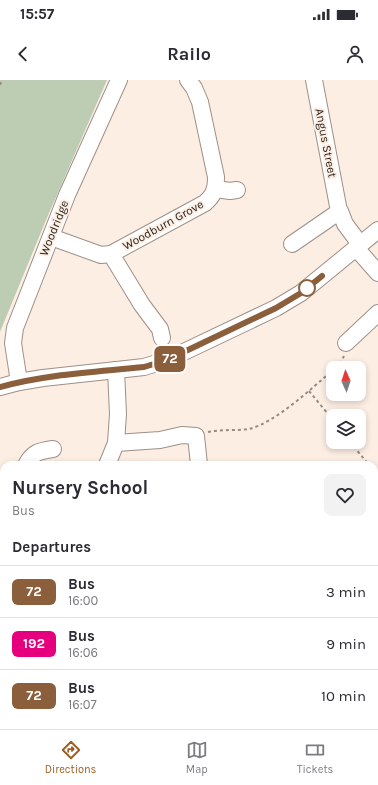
<!DOCTYPE html>
<html lang="en">
<head>
<meta charset="utf-8">
<style>
  body { margin:0; font-family:Karla,sans-serif; background:#f2f2f3; color:#2b2b33; height:100vh; display:flex; flex-direction:column; font-size:15px; white-space:nowrap }
  * { box-sizing:border-box; margin:0 }
  p { font-size:13px; color:#7c7c81 }
  .icon { flex:none; width:22px; height:22px; fill:none; stroke:currentColor; stroke-width:2; stroke-linecap:round; stroke-linejoin:round }
  .map { position:relative; flex:1; overflow:hidden }
  .side { position:absolute; left:0px; top:381px; width:378px; height:268px; display:flex; flex-direction:column; background:#fff; border-radius:12px 12px 0 0; box-shadow:0 2px 6px #0003 }
  .side>* { flex:none }
  .badge { padding:0 8px; border-radius:6px; font-size:14px; line-height:26px }
  .needle { width:26px; rotate:357deg }
  .fabs { position:absolute; left:326px; top:281px; display:grid; gap:8px }
  .fabs a { display:grid; place-items:center; width:40px; height:40px; border-radius:8px; background:#fff; box-shadow:0 2px 6px #0003; font-size:20px }
  .map>.badge { position:absolute; translate:-50% -50%; box-shadow:0 0 0 2px #fff }
  h2 { padding:0 12px; font-size:15px; line-height:36px }
  .round { display:grid; place-items:center; flex:none; width:42px; height:42px; border-radius:8px; background:#f2f2f3 }
  .overview { display:flex; align-items:center; justify-content:space-between; height:68px; padding:0 12px }
  h1 { font-size:19px; font-weight:700; line-height:30px }
  ul { padding:0; list-style:none }
  li { display:flex; align-items:center; gap:12px; height:52px; padding:0 12px; border-top:1px solid #e1e1e2 }
  li div { flex:1 }
  li b { display:block; font-size:15px }
  li em { font-style:normal }
  li .badge { min-width:44px; font-weight:700; text-align:center }
  .status { display:flex; justify-content:space-between; align-items:center; height:28px; padding:0 20px; background:#fff; direction:ltr }
  .status svg { height:11px; fill:currentColor }
  header { display:flex; justify-content:space-between; align-items:center; height:52px; padding:0 12px; background:#fff; font-size:18px; font-weight:700 }
  .tab-bar { display:flex; justify-content:space-around; align-items:center; height:56px; border-top:1px solid #e1e1e2; background:#fff; font-size:11px; color:#7c7c81 }
  .tab-bar a { display:grid; justify-items:center; gap:2px }
  .tab-bar .selected { color:#9a5c21 }
  .map>svg:first-child { display:block }
  .green { fill:#bdcdb3 }
  .lines { fill:none; stroke-linecap:round; stroke-linejoin:round }
  .minor-casing { stroke:#9e9087; stroke-width:18 }
  .path { stroke:#968c84; stroke-width:2; stroke-dasharray:3 3; stroke-linecap:butt }
  .minor { stroke:#fff; stroke-width:16 }
  .line-casing { stroke:#fff; stroke-width:9 }
  .line { stroke:#8b5e3c; stroke-width:6 }
  .stop-dot { fill:#fff; stroke:#8b5e3c; stroke-width:2 }
  .labels { text-anchor:middle; stroke-width:4; stroke-linejoin:round; paint-order:stroke }
  .street-label { font-size:12px; fill:#28231f; stroke:#fdeee4 }
</style>
</head>
<body>
<div class="status"><b>15:57</b><svg viewBox="0 0 49 12"><path d="M0 12V9h3v3zM5 12V6h3v6zM10 12V3h3v9zM15 12V0h3v12zM26 1h20v11H26zM47 4h2v5h-2z"/></svg></div>
<header><svg class="icon" aria-label="back" viewBox="0 0 24 24"><path d="M15 5l-7 7 7 7"/></svg>Railo<svg class="icon" aria-label="person" viewBox="0 0 24 24"><circle cx="12" cy="8" r="4"/><path d="M4 21q1-7 8-7t8 7"/></svg></header>
<div class="map">
<svg width="378" height="649" viewBox="0 0 378 649">
  <rect width="100%" height="100%" fill="#fdeee4"/>
  <path class="green" d="M0,0H107L46,140L0,252Z"/>
  <g class="lines">
    <defs>
      <g id="minor">
        <path d="M314,0L338,126"/>
        <path d="M216,109L230,111L237,110"/>
        <path d="M51,157L101,175L111,174L205,123C214,115 216,109 216,97L200,22L194,8L188,0"/>
        <path d="M292,164L340,131L345,144L360,164"/>
        <path d="M356,168L378,193"/>
        <path d="M111,174L142,225L160,249L162,258"/>
        <path d="M346,263L378,233"/>
        <path d="M19,302L13,263L15,248L67,115L119,0"/>
        <path d="M0,307L19,302L43,298L144,287L167,280L276,228L301,213L378,150"/>
        <path d="M116,363L160,360L182,355L196,356L199,385"/>
        <path d="M26,385C33,372 39,371 53,369"/>
        <path d="M107,385L116,363L118,334L116,290"/>
        <path d="M374,423H378"/>
        <path d="M1,449L4,454"/>
        <path d="M374,533L378,535"/>
        <path d="M374,567L378,559"/>
        <path d="M0,603L4,607"/>
        <path d="M43,645L48,649"/>
        <path d="M208,645L212,649"/>
        <path d="M323,645V646"/>
        <path d="M24,649L28,645"/>
      </g>
    </defs>
    <use href="#minor" class="minor-casing"/>
    <g class="path">
      <path d="M0,5L2,0"/>
      <path d="M336,288L340,284L344,276"/>
      <path d="M309,311L333,340"/>
      <path d="M208,352C222,349 236,351 249,349C275,343 312,308 333,290"/>
      <path d="M350,362L369,385"/>
      <path d="M374,391L378,394"/>
    </g>
    <use href="#minor" class="minor"/>
  </g>
  <g class="lines">
    <defs>
      <path id="line" d="M0,307C47,294 96,292 144,287L167,280L276,228L301,213L322,196"/>
    </defs>
    <use href="#line" class="line-casing"/>
    <use href="#line" class="line"/>
  </g>
  <circle class="stop-dot" cx="307" cy="208" r="8"/>
  <g class="labels">
    <g class="street-label">
      <text transform="translate(326 63) rotate(79)" y="4">Angus Street</text>
      <text transform="translate(163 145) rotate(-29)" y="4">Woodburn Grove</text>
      <text transform="translate(54 148) rotate(-68)" y="4">Woodridge</text>
    </g>
  </g>
</svg>
<div class="fabs">
<a><svg class="needle" viewBox="-14 -14 28 28"><path d="M0-13l5 13h-10z" fill="#e53935"/><path d="M0 13l5-13h-10z" fill="#7c7c81"/></svg></a>
<a><svg class="icon" aria-label="layers" viewBox="0 0 24 24"><path d="M12 4l9 5-9 5-9-5zM3 14l9 5 9-5"/></svg></a>
</div>
<b class="badge" style="left:170px;top:279px;background:#8b5e3c;color:#fff">72</b>
<section class="side">
<div class="overview"><div><h1>Nursery School</h1><p>Bus</p></div><a class="round"><svg class="icon" aria-label="heart" viewBox="0 0 24 24"><path d="M12 20l-8-8c-3-5 5-10 8-4 3-6 11-1 8 4z"/></svg></a></div>
<h2>Departures</h2>
<ul>
<li><span class="badge" style="background:#8b5e3c;color:#fff">72</span><div><b>Bus</b><p>16:00</p></div><em>3 min</em></li>
<li><span class="badge" style="background:#e6007e;color:#fff">192</span><div><b>Bus</b><p>16:06</p></div><em>9 min</em></li>
<li><span class="badge" style="background:#8b5e3c;color:#fff">72</span><div><b>Bus</b><p>16:07</p></div><em>10 min</em></li>
</ul>
</section>
</div>
<nav class="tab-bar">
<a class="selected"><svg class="icon" aria-label="directions" viewBox="0 0 24 24"><path d="M12 3l9 9-9 9-9-9zM9 14v-3h6M13 9l2 2-2 2"/></svg>Directions</a>
<a><svg class="icon" aria-label="map" viewBox="0 0 24 24"><path d="M3 6l6-2 6 2 6-2v14l-6 2-6-2-6 2zM9 4v14M15 6v14"/></svg>Map</a>
<a><svg class="icon" aria-label="tickets" viewBox="0 0 24 24"><path d="M3 7h18v10H3zM15 7v10"/></svg>Tickets</a>
</nav>
</body>
</html>
